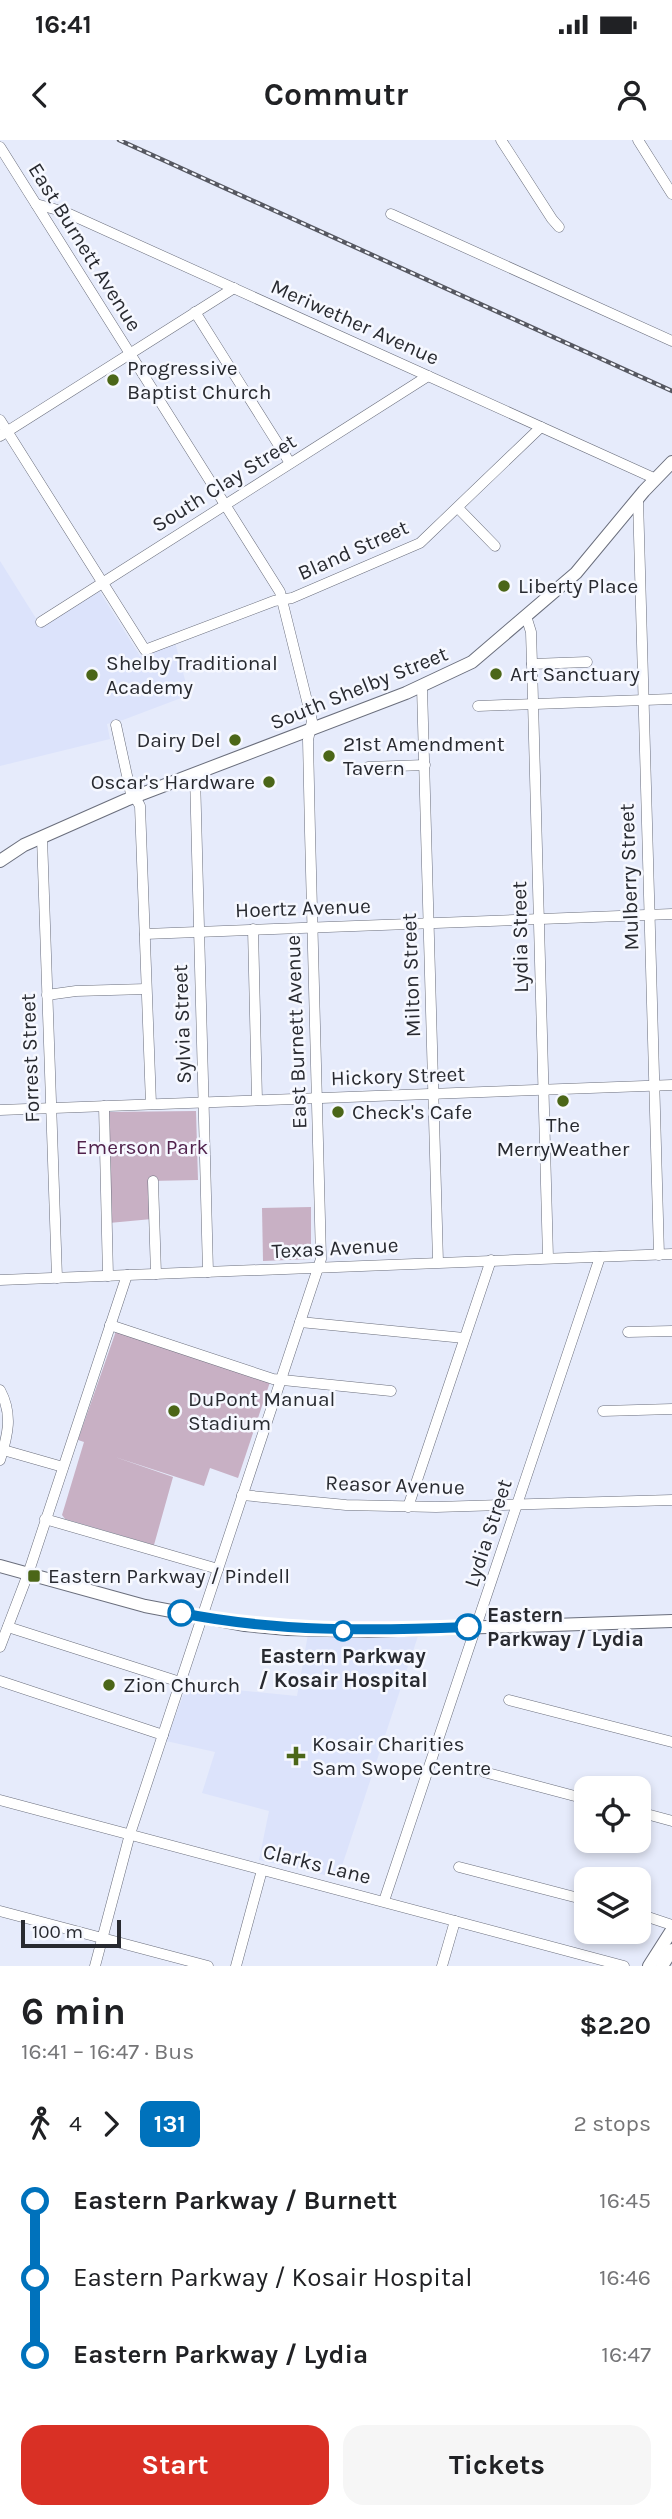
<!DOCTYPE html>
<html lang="en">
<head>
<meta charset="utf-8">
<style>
  body { margin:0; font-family:Karla,sans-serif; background:#f6f6f6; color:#202124; height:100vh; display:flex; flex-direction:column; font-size:26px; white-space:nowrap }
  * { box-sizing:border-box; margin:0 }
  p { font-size:23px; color:#757577 }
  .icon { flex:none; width:38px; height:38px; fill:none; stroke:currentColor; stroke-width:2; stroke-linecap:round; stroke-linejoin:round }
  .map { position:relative; height:1826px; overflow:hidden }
  .panel { display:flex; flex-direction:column; background:#fff; flex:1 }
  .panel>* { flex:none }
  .badge { padding:0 14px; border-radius:10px; font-size:24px; line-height:46px }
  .controls { position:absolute; left:574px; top:1636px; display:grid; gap:14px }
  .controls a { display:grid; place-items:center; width:77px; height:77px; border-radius:14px; background:#fff; box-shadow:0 4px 10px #0003; font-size:35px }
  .scale { position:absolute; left:21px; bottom:18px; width:100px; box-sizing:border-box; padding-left:7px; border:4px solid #282a30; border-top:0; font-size:19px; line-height:24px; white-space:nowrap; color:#282a30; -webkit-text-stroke:5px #f6f8ff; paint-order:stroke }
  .map>.badge { position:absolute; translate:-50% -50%; box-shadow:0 0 0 4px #fff }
  .legs { display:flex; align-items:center; gap:10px; height:77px; padding:0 21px; font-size:23px }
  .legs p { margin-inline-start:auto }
  .head { display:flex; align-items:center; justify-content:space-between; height:119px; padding:0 21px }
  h1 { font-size:38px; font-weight:700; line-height:52px }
  .button { display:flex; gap:14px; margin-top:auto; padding:14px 21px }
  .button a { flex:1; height:80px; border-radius:21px; background:#d93025; color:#fff; font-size:28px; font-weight:700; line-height:80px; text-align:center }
  .button a+a { background:#f6f6f6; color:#202124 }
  ul { padding:0 21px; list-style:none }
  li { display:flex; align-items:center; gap:24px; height:77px; font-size:26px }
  li i { display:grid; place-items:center; width:10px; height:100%; margin:0 9px; background:currentColor }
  li i::after { content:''; width:18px; height:18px; margin:-9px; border:5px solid; border-radius:50%; background:#fff }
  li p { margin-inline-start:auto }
  li:first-child i { background:linear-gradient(#0000 50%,currentColor 0) }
  li:last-child i { background:linear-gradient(currentColor 50%,#0000 0) }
  .status { display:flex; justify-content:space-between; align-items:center; height:49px; padding:0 35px; background:#fff; direction:ltr }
  .status svg { height:19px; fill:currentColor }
  header { display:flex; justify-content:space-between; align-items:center; height:91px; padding:0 21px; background:#fff; font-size:32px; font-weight:700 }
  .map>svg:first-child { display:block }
  .built { fill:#dce3fb }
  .green { fill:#c8b0c4 }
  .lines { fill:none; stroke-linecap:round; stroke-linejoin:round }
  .minor-casing { stroke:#6a6e7c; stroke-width:11 }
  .major-casing { stroke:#6a6e7c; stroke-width:14 }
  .minor { stroke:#fff; stroke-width:10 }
  .major { stroke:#fff; stroke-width:12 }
  .rail-casing { stroke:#565861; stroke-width:4.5 }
  .rail { stroke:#f6f8ff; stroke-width:2; stroke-dasharray:5; stroke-linecap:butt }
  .line-1-casing { stroke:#fff; stroke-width:16 }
  .line-1 { stroke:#0072bc; stroke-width:10 }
  .poi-dot { fill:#4b6618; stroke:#f6f8ff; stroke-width:2.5 }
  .stop-1-dot { fill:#fff; stroke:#0072bc; stroke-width:3.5 }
  .labels { text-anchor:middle; stroke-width:5; stroke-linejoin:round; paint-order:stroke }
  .street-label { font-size:21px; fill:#282a30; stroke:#f6f8ff }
  .poi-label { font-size:21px; fill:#282a30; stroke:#f6f8ff; text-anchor:start }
  .park-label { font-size:21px; fill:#51224c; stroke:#f6f8ff }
  .stop-label { font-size:21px; font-weight:bold; fill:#282a30; stroke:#f6f8ff; text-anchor:start }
</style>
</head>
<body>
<div class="status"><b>16:41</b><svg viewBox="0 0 49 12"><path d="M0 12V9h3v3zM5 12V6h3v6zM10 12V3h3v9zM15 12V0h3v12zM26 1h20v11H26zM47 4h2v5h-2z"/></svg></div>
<header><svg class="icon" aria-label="back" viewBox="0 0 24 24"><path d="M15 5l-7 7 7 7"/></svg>Commutr<svg class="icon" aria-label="person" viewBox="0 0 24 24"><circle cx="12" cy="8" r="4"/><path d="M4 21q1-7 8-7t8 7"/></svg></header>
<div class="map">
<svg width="672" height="1826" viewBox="0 0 672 1826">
  <rect width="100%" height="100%" fill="#e6ebfb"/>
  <g class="built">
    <path d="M0,421L37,480L98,449L140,516L175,502L189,555L123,580L107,584L110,599L0,626Z"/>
    <path d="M419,1493L338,1738L259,1720L269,1671L202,1653L215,1612L166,1601L187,1545L297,1556L308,1494Z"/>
  </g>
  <g class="green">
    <path d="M196,971L198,1040L150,1041L152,1079L109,1083L105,972Z"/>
    <path d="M311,1067V1119L263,1121L262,1068Z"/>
    <path d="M116,1191L270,1242L238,1338L210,1328L204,1346L115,1317L173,1337L154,1405L65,1379L62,1375L84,1302L78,1300Z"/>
  </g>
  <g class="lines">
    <defs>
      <g id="minor">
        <path d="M501,0L552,79L559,87"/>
        <path d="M638,0L672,54"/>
        <path d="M0,7L280,452L312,581L308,600L310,692L321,1119L130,1694L95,1826"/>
        <path d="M36,64L65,72L656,339"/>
        <path d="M391,74L672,201"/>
        <path d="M195,172L290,323"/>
        <path d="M0,280L145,510L274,461L292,458L420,403L541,287"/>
        <path d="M0,296L234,148"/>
        <path d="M638,359L659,1115"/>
        <path d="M458,368L495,406"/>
        <path d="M526,476L531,492L532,524L548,1118"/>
        <path d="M41,482L428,236"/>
        <path d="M532,524L587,522"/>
        <path d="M422,547L438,1122"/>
        <path d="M478,566L672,559"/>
        <path d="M116,585L131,654L135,657L140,666L151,964"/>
        <path d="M368,627L425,625"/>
        <path d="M195,635L208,1132"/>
        <path d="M42,697L57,1138"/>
        <path d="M253,789L257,960"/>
        <path d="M145,794L672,774"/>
        <path d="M47,855L76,851L146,849"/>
        <path d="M104,966L108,1136"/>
        <path d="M0,970L672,945"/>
        <path d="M153,1041L156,1134"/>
        <path d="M0,1140L672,1114"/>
        <path d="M300,1182L464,1198"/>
        <path d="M110,1185L273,1239L391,1251"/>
        <path d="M628,1192L672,1191"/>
        <path d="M0,1250C13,1274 8,1295 0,1320"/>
        <path d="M603,1271L672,1269"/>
        <path d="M0,1309L63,1327"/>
        <path d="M242,1355L346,1365L436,1367L672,1360"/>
        <path d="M408,1367L491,1120"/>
        <path d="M45,1379L218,1429"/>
        <path d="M8,1487L180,1542"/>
        <path d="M0,1507L28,1434L127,1135"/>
        <path d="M0,1541L163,1595"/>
        <path d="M509,1560L672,1602"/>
        <path d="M484,1632L586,1659"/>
        <path d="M0,1660L624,1826"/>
        <path d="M639,1672L672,1681"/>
        <path d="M459,1727L586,1760"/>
        <path d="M384,1761L600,1117"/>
        <path d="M0,1771L208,1826"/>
        <path d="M639,1774L672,1785"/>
        <path d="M236,1826L262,1730"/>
        <path d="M442,1826L455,1781"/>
      </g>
      <g id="major">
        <path d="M0,721L24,705L126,660L406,553L472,522L576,433L644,351L672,322"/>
        <path d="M0,1426L145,1466L245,1485L287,1489L368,1491L672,1481"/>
        <path d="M649,1826L672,1790"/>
        <path d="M662,1826L672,1810"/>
      </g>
    </defs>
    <use href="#minor" class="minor-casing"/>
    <use href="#major" class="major-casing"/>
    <use href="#minor" class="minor"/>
    <use href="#major" class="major"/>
    <defs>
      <path id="rail" d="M119,0L672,251"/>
    </defs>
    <use href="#rail" class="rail-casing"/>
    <use href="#rail" class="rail"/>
  </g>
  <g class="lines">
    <defs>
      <path id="line-1" d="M181,1473C276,1492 371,1491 468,1487"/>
    </defs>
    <use href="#line-1" class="line-1-casing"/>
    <use href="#line-1" class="line-1"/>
  </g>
  <g class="poi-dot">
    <circle cx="113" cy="240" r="7"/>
    <circle cx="504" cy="446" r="7"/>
    <circle cx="496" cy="534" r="7"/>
    <circle cx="92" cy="535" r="7"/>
    <circle cx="235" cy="600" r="7"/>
    <circle cx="329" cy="616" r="7"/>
    <circle cx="269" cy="642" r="7"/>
    <circle cx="563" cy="961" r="7"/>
    <circle cx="338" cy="972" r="7"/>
    <circle cx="174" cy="1271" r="7"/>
    <rect x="27" y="1429" width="14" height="14" rx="3.5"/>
    <circle cx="109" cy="1545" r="7"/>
    <path d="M292.5 1605.5h7v7h7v7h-7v7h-7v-7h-7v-7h7z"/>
  </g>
  <g class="stop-1-dot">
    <circle cx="181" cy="1473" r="12"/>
    <circle cx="468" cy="1487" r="12"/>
    <circle cx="343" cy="1491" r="9"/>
  </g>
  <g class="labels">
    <g class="street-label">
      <text transform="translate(85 107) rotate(58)" y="7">East Burnett Avenue</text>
      <text transform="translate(355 182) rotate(24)" y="7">Meriwether Avenue</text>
      <text transform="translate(224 343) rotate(-32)" y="7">South Clay Street</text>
      <text transform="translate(353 410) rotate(-24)" y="7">Bland Street</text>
      <text transform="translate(359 548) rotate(-22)" y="7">South Shelby Street</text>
      <text transform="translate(629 737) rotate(-92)" y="7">Mulberry Street</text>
      <text transform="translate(303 768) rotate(-2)" y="7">Hoertz Avenue</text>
      <text transform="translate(520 797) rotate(-91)" y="7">Lydia Street</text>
      <text transform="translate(411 835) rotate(-92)" y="7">Milton Street</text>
      <text transform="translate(182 884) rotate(-92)" y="7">Sylvia Street</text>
      <text transform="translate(296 892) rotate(-92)" y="7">East Burnett Avenue</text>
      <text transform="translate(30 918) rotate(-92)" y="7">Forrest Street</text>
      <text transform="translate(398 936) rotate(-2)" y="7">Hickory Street</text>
      <text transform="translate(335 1108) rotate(-3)" y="7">Texas Avenue</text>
      <text transform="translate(395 1345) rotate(2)" y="7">Reasor Avenue</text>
      <text transform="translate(488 1393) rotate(-72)" y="7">Lydia Street</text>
      <text transform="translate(317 1724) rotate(14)" y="7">Clarks Lane</text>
    </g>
    <g class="poi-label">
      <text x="127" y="235">Progressive<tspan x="127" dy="24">Baptist Church</tspan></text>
      <text x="518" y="453">Liberty Place</text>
      <text x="106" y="530">Shelby Traditional<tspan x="106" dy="24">Academy</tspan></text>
      <text x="510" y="541">Art Sanctuary</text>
      <text x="221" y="607" text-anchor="end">Dairy Del</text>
      <text x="343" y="611">21st Amendment<tspan x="343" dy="24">Tavern</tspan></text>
      <text x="255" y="649" text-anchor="end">Oscar's Hardware</text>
      <text x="352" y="979">Check's Cafe</text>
      <text x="563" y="992" text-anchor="middle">The<tspan x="563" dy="24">MerryWeather</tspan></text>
      <text x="188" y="1266">DuPont Manual<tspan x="188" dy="24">Stadium</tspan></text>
      <text x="48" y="1443">Eastern Parkway / Pindell</text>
      <text x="123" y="1552">Zion Church</text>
      <text x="312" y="1611">Kosair Charities<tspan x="312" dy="24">Sam Swope Centre</tspan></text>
    </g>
    <g class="park-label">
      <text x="142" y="1014">Emerson Park</text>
    </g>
    <g class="stop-label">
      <text x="487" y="1482">Eastern<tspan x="487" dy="24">Parkway / Lydia</tspan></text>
      <text x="343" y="1523" text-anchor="middle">Eastern Parkway<tspan x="343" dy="24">/ Kosair Hospital</tspan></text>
    </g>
  </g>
</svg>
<div class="controls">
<a><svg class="icon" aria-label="locate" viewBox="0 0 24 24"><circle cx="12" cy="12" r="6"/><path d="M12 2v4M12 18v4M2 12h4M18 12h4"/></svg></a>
<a><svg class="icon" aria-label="layers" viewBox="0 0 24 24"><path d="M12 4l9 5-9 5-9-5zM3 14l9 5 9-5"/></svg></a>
</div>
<div class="scale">100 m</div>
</div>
<section class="panel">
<div class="head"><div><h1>6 min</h1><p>16:41 – 16:47 · Bus</p></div><b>$2.20</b></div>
<div class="legs"><svg class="icon" aria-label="walk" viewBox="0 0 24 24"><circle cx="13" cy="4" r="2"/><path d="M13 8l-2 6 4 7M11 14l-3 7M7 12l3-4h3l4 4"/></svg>4<svg class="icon" aria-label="forward" viewBox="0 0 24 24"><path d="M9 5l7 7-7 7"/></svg><b class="badge" style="background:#0072bc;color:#fff">131</b><p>2 stops</p></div>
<ul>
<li><i style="color:#0072bc"></i><b>Eastern Parkway / Burnett</b><p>16:45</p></li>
<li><i style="color:#0072bc"></i><span>Eastern Parkway / Kosair Hospital</span><p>16:46</p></li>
<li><i style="color:#0072bc"></i><b>Eastern Parkway / Lydia</b><p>16:47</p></li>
</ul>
<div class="button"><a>Start</a><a>Tickets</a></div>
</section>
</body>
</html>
